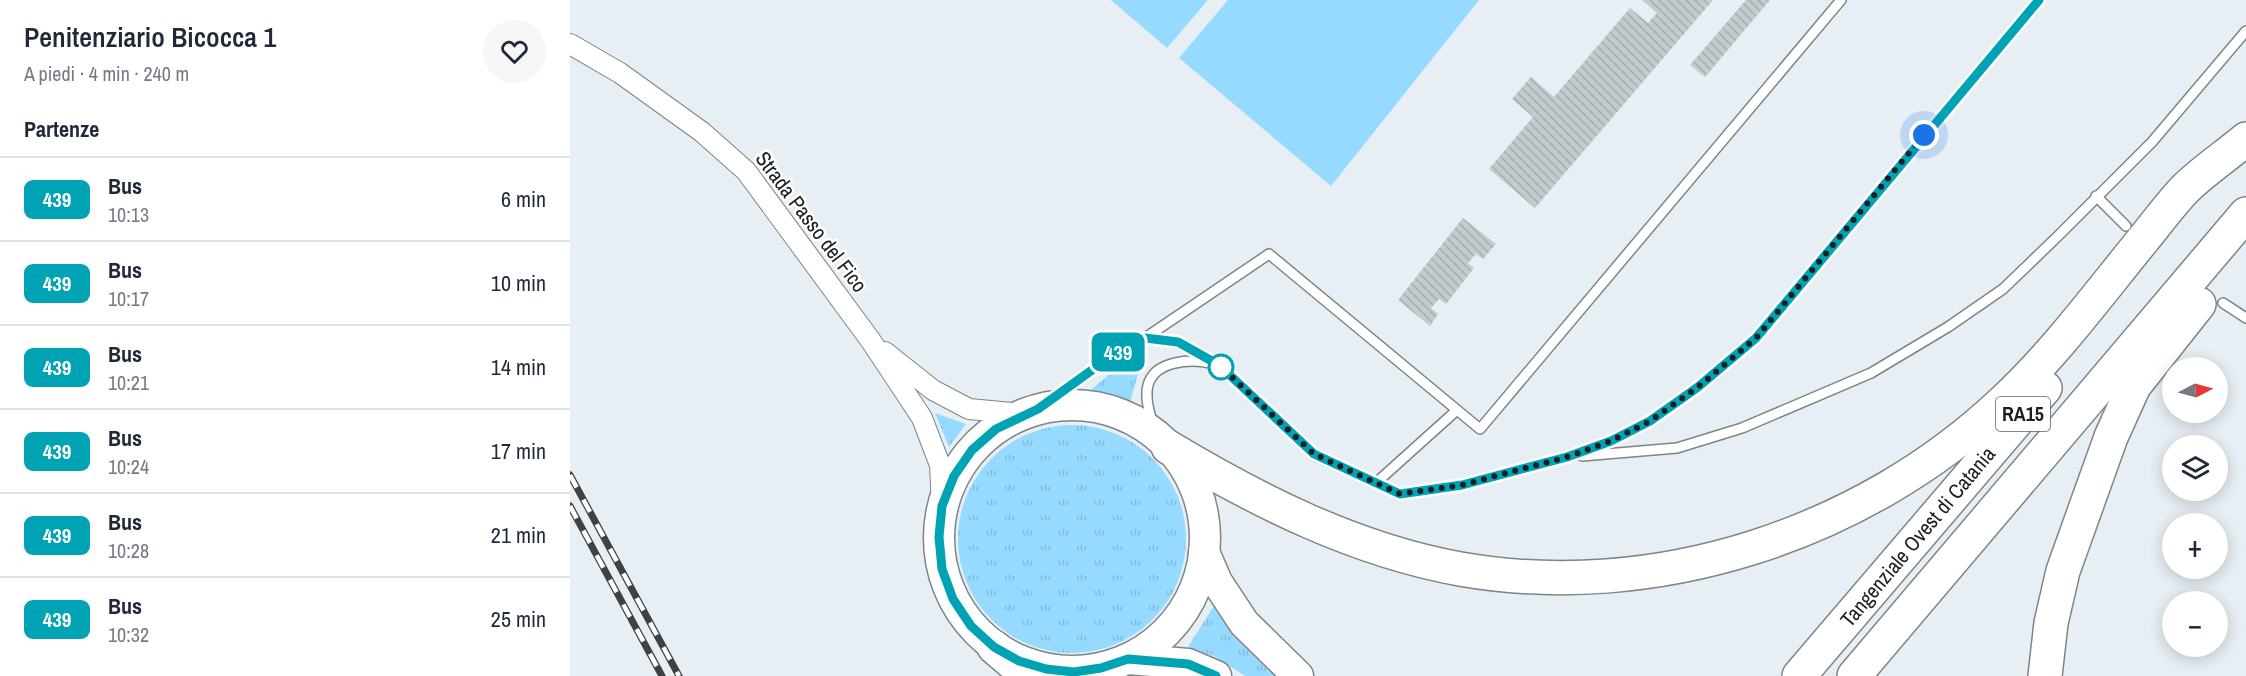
<!DOCTYPE html>
<html lang="it">
<head>
<meta charset="utf-8">
<style>
  body { margin:0; font-family:"Archivo Narrow",sans-serif; background:#f6f6f7; color:#1f2937; height:100vh; display:flex; flex-direction:column; font-size:22px; white-space:nowrap }
  * { box-sizing:border-box; margin:0 }
  p { font-size:20px; color:#747a83 }
  .icon { flex:none; width:33px; height:33px; fill:none; stroke:currentColor; stroke-width:2; stroke-linecap:round; stroke-linejoin:round }
  .map { position:relative; flex:1; overflow:hidden }
  .sheet { display:flex; flex-direction:column; background:#fff; width:570px }
  .sheet>* { flex:none }
  .badge { padding:0 12px; border-radius:9px; font-size:21px; line-height:39px }
  .needle { width:39px; rotate:84deg }
  .buttons { position:absolute; left:1592px; top:357px; display:grid; gap:12px }
  .buttons a { display:grid; place-items:center; width:66px; height:66px; border-radius:50%; background:#fff; box-shadow:0 3px 15px #0003; font-size:30px }
  .you { position:absolute; width:30px; height:30px; margin:-15px; border:4px solid #fff; border-radius:50%; background:#1a73e8; box-shadow:0 0 0 9px #1a73e833 }
  .map>.badge { position:absolute; translate:-50% -50%; box-shadow:0 0 0 3px #fff }
  h2 { padding:0 24px; font-size:22px; line-height:54px }
  .round { display:grid; place-items:center; flex:none; width:63px; height:63px; border-radius:32px; background:#f6f6f7 }
  .overview { display:flex; align-items:center; justify-content:space-between; height:102px; padding:0 24px }
  h1 { font-size:28px; font-weight:600; line-height:45px }
  ul { padding:0; list-style:none }
  li { display:flex; align-items:center; gap:18px; height:84px; padding:0 24px; border-top:2px solid #e0e1e3 }
  li div { flex:1 }
  li b { display:block; font-size:22px }
  li em { font-style:normal }
  li .badge { min-width:66px; font-weight:700; text-align:center }
  main { display:flex; flex:1; min-height:0 }
  .map>svg:first-child { display:block }
  .grass { fill:url(#grass-tufts) }
  .pitch { fill:#97daff }
  .building { fill:url(#building-back-hatch) }
  .lines { fill:none; stroke-linecap:round; stroke-linejoin:round }
  .service-casing { stroke:#7d8589; stroke-width:12 }
  .minor-casing { stroke:#7d8589; stroke-width:22 }
  .primary-casing { stroke:#7d8589; stroke-width:33 }
  .motorway-casing { stroke:#7d8589; stroke-width:36 }
  .service { stroke:#fff; stroke-width:9 }
  .minor { stroke:#fff; stroke-width:20 }
  .primary { stroke:#fff; stroke-width:30 }
  .motorway { stroke:#fff; stroke-width:33 }
  .rail-casing { stroke:#3e4245; stroke-width:7 }
  .rail { stroke:#fff; stroke-width:4.5; stroke-dasharray:14; stroke-linecap:butt }
  .line-casing { stroke:#fff; stroke-width:14 }
  .line { stroke:#00a3b4; stroke-width:9 }
  .walk { stroke:#1b1e20; stroke-width:6; stroke-dasharray:0 10.8 }
  .stop-dot { fill:#fff; stroke:#00a3b4; stroke-width:3 }
  .labels { text-anchor:middle; stroke-width:5; stroke-linejoin:round; paint-order:stroke }
  .shield { fill:#fff; stroke:#5f6263; stroke-width:1.5 }
  .shield-label { font-size:20px; font-weight:bold; fill:#1b1e20 }
  .street-label { font-size:21px; fill:#1b1e20; stroke:#fff }
</style>
</head>
<body>
<main>
<section class="sheet">
<div class="overview"><div><h1>Penitenziario Bicocca 1</h1><p>A piedi · 4 min · 240 m</p></div><a class="round"><svg class="icon" aria-label="heart" viewBox="0 0 24 24"><path d="M12 20l-8-8c-3-5 5-10 8-4 3-6 11-1 8 4z"/></svg></a></div>
<h2>Partenze</h2>
<ul>
<li><span class="badge" style="background:#00a3b4;color:#fff">439</span><div><b>Bus</b><p>10:13</p></div><em>6 min</em></li>
<li><span class="badge" style="background:#00a3b4;color:#fff">439</span><div><b>Bus</b><p>10:17</p></div><em>10 min</em></li>
<li><span class="badge" style="background:#00a3b4;color:#fff">439</span><div><b>Bus</b><p>10:21</p></div><em>14 min</em></li>
<li><span class="badge" style="background:#00a3b4;color:#fff">439</span><div><b>Bus</b><p>10:24</p></div><em>17 min</em></li>
<li><span class="badge" style="background:#00a3b4;color:#fff">439</span><div><b>Bus</b><p>10:28</p></div><em>21 min</em></li>
<li><span class="badge" style="background:#00a3b4;color:#fff">439</span><div><b>Bus</b><p>10:32</p></div><em>25 min</em></li>
</ul>
</section>
<div class="map">
<svg width="1676" height="676" viewBox="0 0 1676 676">
  <defs>
    <pattern id="grass-tufts" width="24" height="20" patternUnits="userSpaceOnUse" patternTransform="scale(1.5)"><rect width="24" height="20" fill="#97daff"/><path d="M3 7l-1-3M5 7V3M7 7l1-3M15 17l-1-3M17 17v-4M19 17l1-3" fill="none" stroke="#82bbda"/></pattern>
    <pattern id="building-back-hatch" width="6" height="6" patternUnits="userSpaceOnUse" patternTransform="scale(1.5)"><rect width="6" height="6" fill="#c3cbcf"/><path d="M-1 5l2 2M0 0l6 6M5-1l2 2" fill="none" stroke="#a7aeb1"/></pattern>
  </defs>
  <rect width="100%" height="100%" fill="#e7eff4"/>
  <g class="grass">
    <path d="M574,353L560,402L516,394L556,360Z"/>
    <path d="M365,413L396,424L379,447Z"/>
    <circle cx="502" cy="539" r="114"/>
    <path d="M645,604L708,676H675L644,656L618,647Z"/>
  </g>
  <g class="pitch">
    <path d="M541,0H638L597,48Z"/>
    <path d="M658,0H909L761,186L609,58Z"/>
  </g>
  <g class="building">
    <path d="M1072,0H1143L965,208L919,169L963,117L942,99L961,77L984,97L1060,8L1078,23L1087,13Z"/>
    <path d="M1176,0H1200L1135,77L1120,65Z"/>
    <path d="M893,218L926,244L913,259L906,254L898,263L904,268L876,304L869,299L861,308L868,314L860,326L828,300Z"/>
  </g>
  <g class="lines">
    <defs>
      <g id="service">
        <path d="M1526,196L1556,226"/>
        <path d="M1653,303L1676,318"/>
        <path d="M575,338L699,254L910,429L1271,0"/>
        <path d="M468,409L540,357L575,338L608,342L649,365L744,455L830,494L892,485L997,457L1041,441L1080,421L1128,387L1186,338L1469,0"/>
        <path d="M586,436C582,420 574,401 578,385C585,360 621,359 640,363"/>
        <path d="M1012,456L1107,448L1172,428L1301,373L1378,327L1433,289L1488,236L1582,142L1676,31"/>
        <path d="M807,482L887,410"/>
      </g>
      <g id="minor">
        <path d="M0,44L50,73L132,132L176,171L301,341L352,418L370,465L372,506"/>
        <path d="M315,352L363,390L399,409L454,414"/>
      </g>
      <g id="primary">
        <circle cx="502" cy="538" r="133"/>
        <path d="M634,552L647,582L674,623L728,676"/>
        <path d="M558,659L618,664L646,676"/>
      </g>
      <g id="motorway">
        <path d="M598,447C688,501 785,550 890,569C1084,603 1293,535 1435,400C1486,352 1528,295 1572,241C1587,223 1601,203 1617,187C1635,170 1657,155 1676,139"/>
        <path d="M424,647L458,676"/>
        <path d="M1229,676L1475,388"/>
        <path d="M1284,676L1676,214"/>
        <path d="M1475,676L1481,623L1493,571L1541,437L1564,386L1629,304"/>
      </g>
    </defs>
    <use href="#service" class="service-casing"/>
    <use href="#minor" class="minor-casing"/>
    <use href="#primary" class="primary-casing"/>
    <use href="#motorway" class="motorway-casing"/>
    <use href="#service" class="service"/>
    <use href="#minor" class="minor"/>
    <use href="#primary" class="primary"/>
    <use href="#motorway" class="motorway"/>
    <defs>
      <g id="rail">
        <path d="M0,475L109,676"/>
        <path d="M0,506L92,676"/>
      </g>
    </defs>
    <use href="#rail" class="rail-casing"/>
    <use href="#rail" class="rail"/>
  </g>
  <g class="lines">
    <defs>
      <path id="line" d="M646,676L618,664L558,659L531,668L504,672L476,669L449,661L424,647L401,626L383,599L372,569L369,537L372,506L384,476L402,450L426,429L468,409L540,357L575,338L608,342L649,365L744,454L830,494L892,485L997,457L1041,441L1080,421L1128,387L1186,338L1469,0"/>
    </defs>
    <use href="#line" class="line-casing"/>
    <use href="#line" class="line"/>
    <path class="walk" d="M651,367L649,365L744,454L830,494L892,485L997,457L1041,441L1080,421L1128,387L1186,338L1354,135"/>
  </g>
  <circle class="stop-dot" cx="651" cy="367" r="12"/>
  <g class="labels">
    <rect class="shield" x="1426" y="397" width="54" height="34" rx="4.5"/>
    <g class="shield-label">
      <text x="1453" y="421">RA15</text>
    </g>
    <g class="street-label">
      <text transform="translate(241 222) rotate(53)" y="7">Strada Passo del Fico</text>
      <text transform="translate(1348 537) rotate(-50)" y="7">Tangenziale Ovest di Catania</text>
    </g>
  </g>
</svg>
<div class="buttons">
<a><svg class="needle" viewBox="-14 -14 28 28"><path d="M0-13l5 13h-10z" fill="#e53935"/><path d="M0 13l5-13h-10z" fill="#747a83"/></svg></a>
<a><svg class="icon" aria-label="layers" viewBox="0 0 24 24"><path d="M12 4l9 5-9 5-9-5zM3 14l9 5 9-5"/></svg></a>
<a>+</a>
<a>−</a>
</div>
<div class="you" style="left:1354px;top:135px"></div>
<b class="badge" style="left:548px;top:352px;background:#00a3b4;color:#fff">439</b>
</div>
</main>
</body>
</html>
